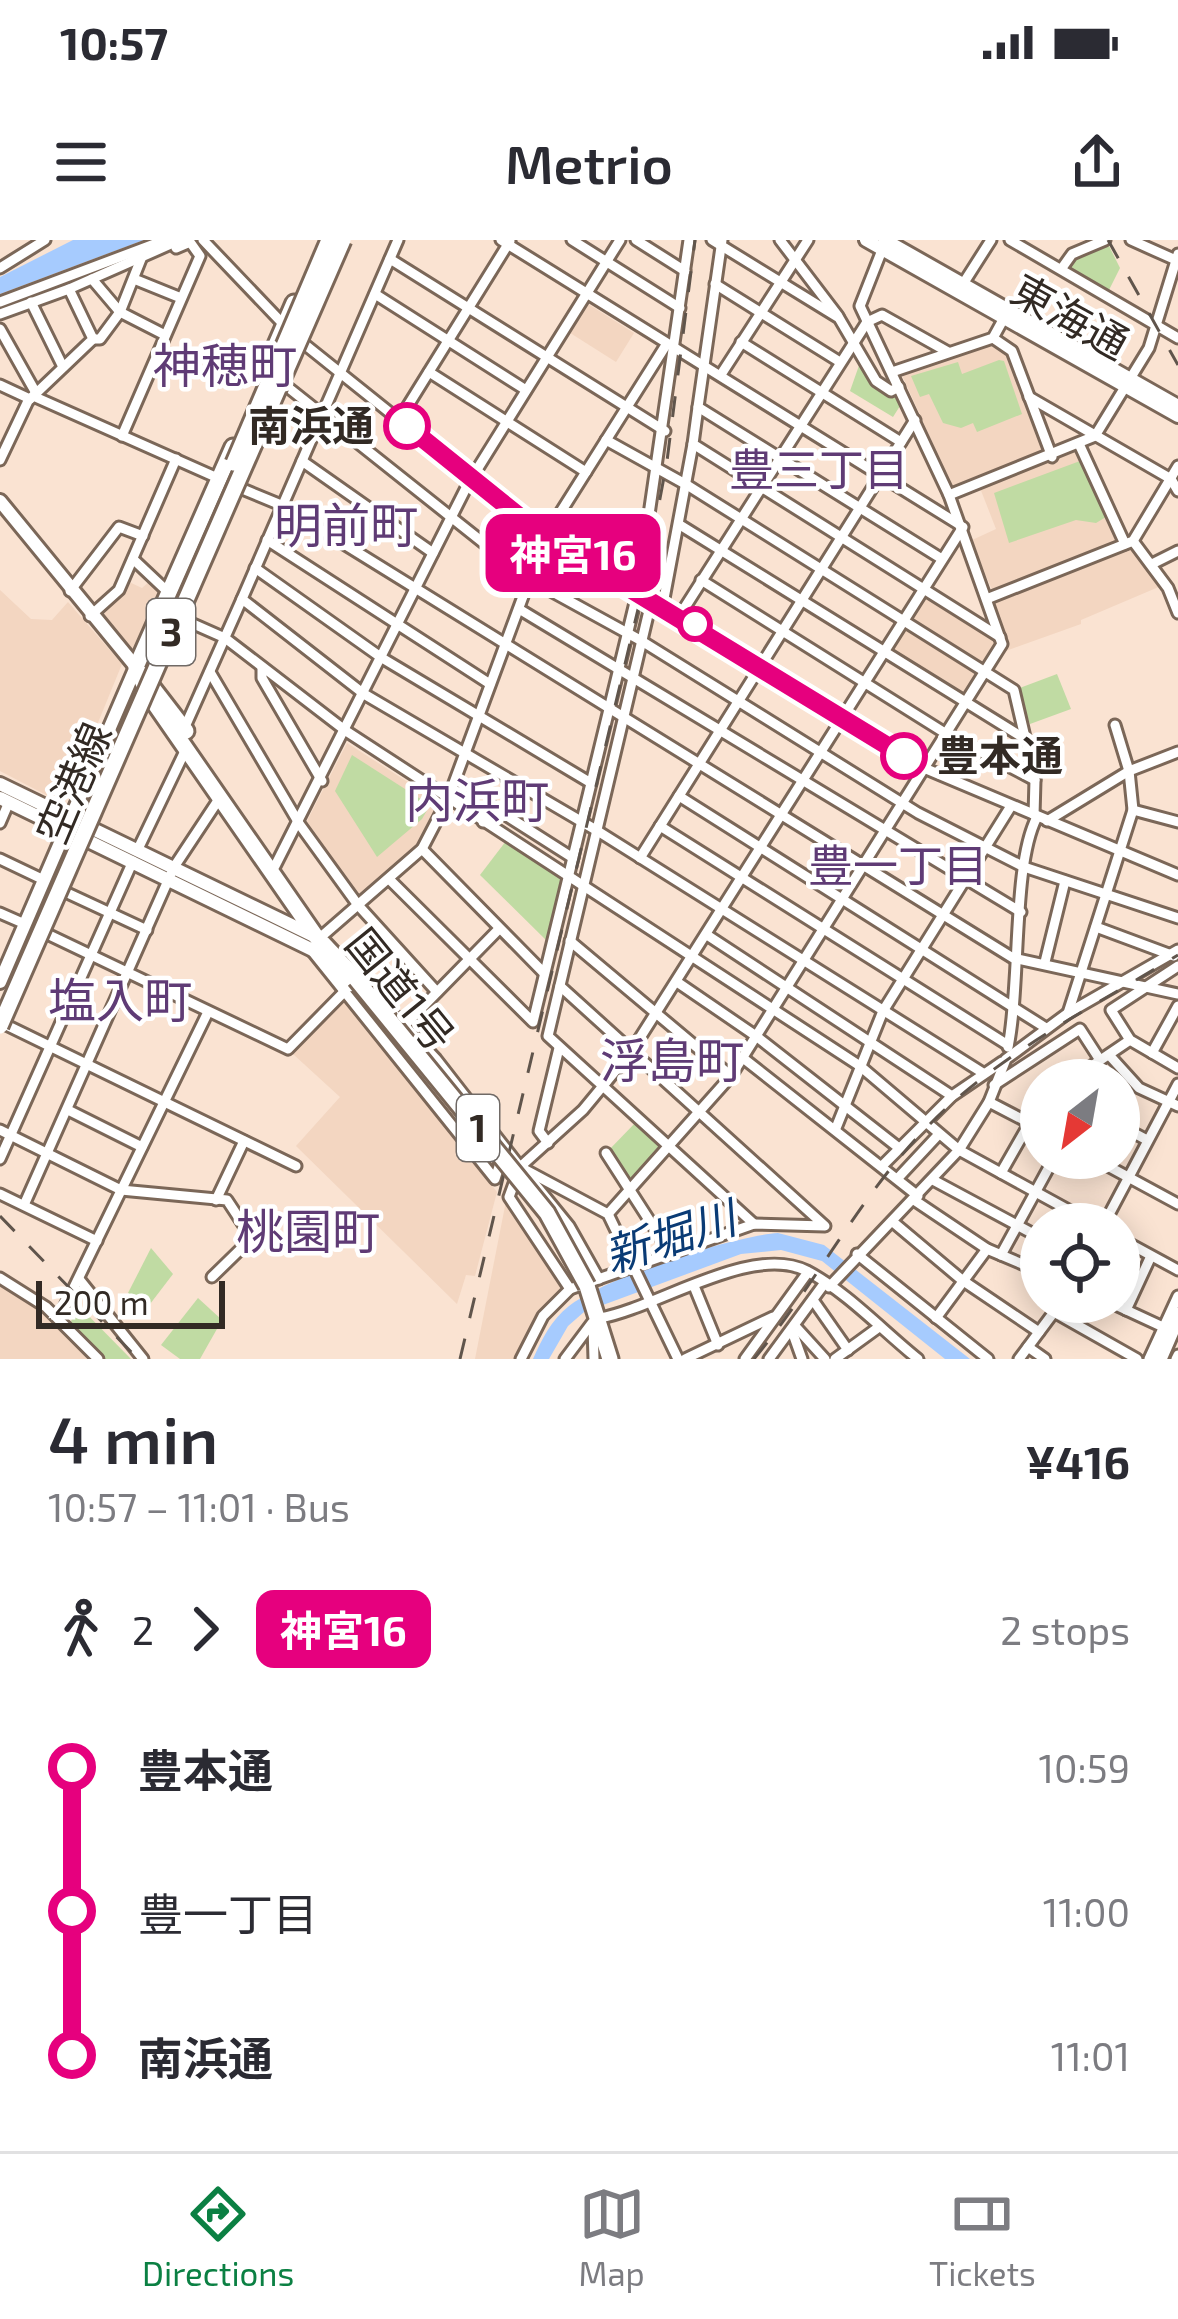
<!DOCTYPE html>
<html lang="en">
<head>
<meta charset="utf-8">
<style>
  body { margin:0; font-family:"Exo 2","Noto Sans JP",sans-serif; background:#f2f2f3; color:#2b2b33; height:100vh; display:flex; flex-direction:column; font-size:45px; white-space:nowrap }
  * { box-sizing:border-box; margin:0 }
  p { font-size:39px; color:#7c7c81 }
  .icon { flex:none; width:66px; height:66px; fill:none; stroke:currentColor; stroke-width:2; stroke-linecap:round; stroke-linejoin:round }
  .map { position:relative; height:1119px; overflow:hidden }
  .details { display:flex; flex-direction:column; background:#fff; flex:1 }
  .details>* { flex:none }
  .badge { padding:0 24px; border-radius:18px; font-size:42px; line-height:78px }
  .needle { width:78px; rotate:211deg }
  .fabs { position:absolute; left:1020px; top:819px; display:grid; gap:24px }
  .fabs a { display:grid; place-items:center; width:120px; height:120px; border-radius:50%; background:#fff; box-shadow:0 6px 30px #0003; font-size:60px }
  .scale { position:absolute; left:36px; bottom:30px; width:189px; box-sizing:border-box; padding-left:12px; border:6px solid #322a24; border-top:0; font-size:33px; line-height:42px; white-space:nowrap; color:#322a24; -webkit-text-stroke:9px #fff; paint-order:stroke }
  .map>.badge { position:absolute; translate:-50% -50%; box-shadow:0 0 0 6px #fff }
  .legs { display:flex; align-items:center; gap:18px; height:132px; padding:0 48px; font-size:39px }
  .legs p { margin-inline-start:auto }
  .summary { display:flex; align-items:center; justify-content:space-between; height:204px; padding:0 48px }
  h1 { font-size:66px; font-weight:600; line-height:90px }
  ul { padding:0 48px; list-style:none }
  li { display:flex; align-items:center; gap:42px; height:144px; font-size:45px }
  li i { display:grid; place-items:center; width:18px; height:100%; margin:0 15px; background:currentColor }
  li i::after { content:''; width:30px; height:30px; margin:-15px; border:9px solid; border-radius:50%; background:#fff }
  li p { margin-inline-start:auto }
  li:first-child i { background:linear-gradient(#0000 50%,currentColor 0) }
  li:last-child i { background:linear-gradient(currentColor 50%,#0000 0) }
  .status { display:flex; justify-content:space-between; align-items:center; height:84px; padding:0 60px; background:#fff; direction:ltr }
  .status svg { height:33px; fill:currentColor }
  header { display:flex; justify-content:space-between; align-items:center; height:156px; padding:0 48px; background:#fff; font-size:54px; font-weight:600 }
  .tabs { display:flex; justify-content:space-around; align-items:center; height:168px; border-top:3px solid #e1e1e2; background:#fff; font-size:33px; color:#7c7c81 }
  .tabs a { display:grid; justify-items:center; gap:6px }
  .tabs .active { color:#0b8043 }
  .map>svg:first-child { display:block }
  .built { fill:#f3d6c1 }
  .green { fill:#c0dba3 }
  .water { fill:#a6cbfe }
  .lines { fill:none; stroke-linecap:round; stroke-linejoin:round }
  .minor-casing { stroke:#7b6758; stroke-width:15 }
  .major-casing { stroke:#7b6758; stroke-width:18 }
  .highway-casing { stroke:#7b6758; stroke-width:21 }
  .minor { stroke:#fff; stroke-width:9 }
  .major { stroke:#fff; stroke-width:12 }
  .highway { stroke:#fff; stroke-width:15 }
  .rail { stroke:#60554c; stroke-width:3; stroke-dasharray:21 21; stroke-linecap:butt }
  .highway-bridge-casing { stroke:#7b6758; stroke-width:21; stroke-linecap:butt }
  .highway-bridge { stroke:#fff; stroke-width:15 }
  .line-1-casing { stroke:#fff; stroke-width:27 }
  .line-1 { stroke:#e6007e; stroke-width:18 }
  .stop-1-dot { fill:#fff; stroke:#e6007e; stroke-width:6 }
  .labels { text-anchor:middle; stroke-width:9; stroke-linejoin:round; paint-order:stroke }
  .shield { fill:#fff; stroke:#706a66; stroke-width:3 }
  .shield-label { font-size:39px; font-weight:bold; fill:#322a24 }
  .street-label { font-size:42px; fill:#322a24; stroke:#fff }
  .stop-label { font-size:42px; font-weight:bold; fill:#322a24; stroke:#fff; text-anchor:end }
  .neighbourhood-label { font-size:45px; fill:#5f3b75; stroke:#fff }
  .water-label { font-size:45px; font-style:italic; fill:#0a3b75; stroke:#fff }
  .quarter-label { font-size:48px; fill:#5f3b75; stroke:#fff }
</style>
</head>
<body>
<div class="status"><b>10:57</b><svg viewBox="0 0 49 12"><path d="M0 12V9h3v3zM5 12V6h3v6zM10 12V3h3v9zM15 12V0h3v12zM26 1h20v11H26zM47 4h2v5h-2z"/></svg></div>
<header><svg class="icon" aria-label="menu" viewBox="0 0 24 24"><path d="M4 6h16M4 12h16M4 18h16"/></svg>Metrio<svg class="icon" aria-label="share" viewBox="0 0 24 24"><path d="M12 15V3M7 8l5-5 5 5M5 13v7h14v-7"/></svg></header>
<div class="map">
<svg width="1178" height="1119" viewBox="0 0 1178 1119">
  <rect width="100%" height="100%" fill="#fae3d2"/>
  <g class="built">
    <path d="M585,62L634,93L616,122L567,91Z"/>
    <path d="M992,101L1010,114L1048,213L954,250L901,133Z"/>
    <path d="M1077,211L1121,301L994,354L970,301L996,289L980,248Z"/>
    <path d="M1131,306L1161,346L1081,380V384L1003,412L993,360Z"/>
    <path d="M127,341L142,348L150,341L160,352L135,409L130,410L98,373Z"/>
    <path d="M0,350L31,379L52,380L68,362L122,424L70,551L52,558L0,531Z"/>
    <path d="M926,353L999,399L964,460L889,415Z"/>
    <path d="M347,503L439,562L416,610L358,658L305,585Z"/>
    <path d="M346,759L497,952L475,1036L466,1035L457,1064L296,906L340,857L293,814Z"/>
    <path d="M506,961L567,1049L519,1119H475Z"/>
    <path d="M0,1043L41,1068L93,1119H0Z"/>
  </g>
  <g class="green">
    <path d="M1107,2L1120,28L1108,52L1064,25L1072,14Z"/>
    <path d="M862,117L876,141L905,158L893,177L850,151Z"/>
    <path d="M999,120L1004,121L1022,174L977,192L973,183L961,188L943,183L929,154L920,157L911,136L958,122L962,134Z"/>
    <path d="M1080,221L1106,277L1096,283L1076,280L1009,303L994,253Z"/>
    <path d="M1057,434L1071,469L1030,484L1017,449Z"/>
    <path d="M352,515L430,565L422,579L377,617L335,551Z"/>
    <path d="M506,601L563,639L549,703L480,635Z"/>
    <path d="M637,881L663,907L630,944L607,912Z"/>
    <path d="M151,1008L173,1034L147,1068L128,1053Z"/>
    <path d="M198,1058L222,1080L200,1119H180L161,1105Z"/>
    <path d="M76,1063L131,1119H105L71,1082Z"/>
  </g>
  <g class="water">
    <path d="M73,0H144L0,54V37Z"/>
    <path d="M778,993L824,1005L970,1119H945L822,1021L781,1010L741,1014L584,1072L568,1086L549,1119H533C542,1099 551,1080 569,1066C605,1038 732,996 778,993Z"/>
  </g>
  <g class="lines">
    <defs>
      <g id="minor">
        <path d="M203,0L286,87"/>
        <path d="M398,0L242,359L364,454L596,590L983,833"/>
        <path d="M501,0L960,285"/>
        <path d="M572,0L680,68"/>
        <path d="M636,0L685,31"/>
        <path d="M712,0L839,78L876,141L891,151L899,147"/>
        <path d="M722,0L698,167L942,319"/>
        <path d="M780,0L838,76"/>
        <path d="M1010,0L1178,98"/>
        <path d="M1131,0L1178,21"/>
        <path d="M390,19L665,191"/>
        <path d="M0,28L45,0"/>
        <path d="M1062,28L1072,14L1105,0"/>
        <path d="M92,39L120,72L165,95"/>
        <path d="M134,39L181,58"/>
        <path d="M715,44L840,122"/>
        <path d="M963,44L991,0"/>
        <path d="M375,54L526,150"/>
        <path d="M0,62L165,0"/>
        <path d="M31,62L63,127"/>
        <path d="M0,74L69,49"/>
        <path d="M0,89L36,153"/>
        <path d="M993,98L1012,111L1052,217"/>
        <path d="M93,99H100L120,72L141,19"/>
        <path d="M298,99L545,297L924,528L1178,635"/>
        <path d="M741,102L901,202"/>
        <path d="M429,132L586,232"/>
        <path d="M892,132L993,98L1004,78"/>
        <path d="M722,133L808,0"/>
        <path d="M0,145L30,159"/>
        <path d="M285,145L529,339L640,400L918,573L1024,627L1178,678"/>
        <path d="M33,156L220,239"/>
        <path d="M1029,157L1171,239L1178,251"/>
        <path d="M698,167L693,204L1000,397"/>
        <path d="M399,180L510,1"/>
        <path d="M122,196L200,16L190,2L176,8"/>
        <path d="M606,200L687,245L1014,450L1035,540L1034,575"/>
        <path d="M1080,206L1125,304"/>
        <path d="M0,220L28,161L93,99L69,49L180,0"/>
        <path d="M302,221L433,313"/>
        <path d="M240,248L281,265L1013,718L1178,754"/>
        <path d="M949,255L1095,196L1149,108L1178,14"/>
        <path d="M680,285L1027,500"/>
        <path d="M267,300L490,444"/>
        <path d="M1133,301L1168,348L1178,373"/>
        <path d="M133,319L169,353"/>
        <path d="M1152,324L1178,311"/>
        <path d="M255,328L382,418L591,543"/>
        <path d="M701,340L945,493L1035,540"/>
        <path d="M70,351L119,287L143,296"/>
        <path d="M652,358L548,796L754,984"/>
        <path d="M989,358L1133,301L1178,226"/>
        <path d="M663,364L693,204"/>
        <path d="M519,369L1021,672"/>
        <path d="M680,375L867,82L882,75L948,112"/>
        <path d="M90,376L119,350L176,219"/>
        <path d="M182,379L225,398L346,491L860,826L959,910L1094,984"/>
        <path d="M262,427V438L322,541"/>
        <path d="M210,432L300,585L358,665L437,752"/>
        <path d="M184,489L242,359"/>
        <path d="M679,556L1046,788"/>
        <path d="M1133,570L1178,582"/>
        <path d="M1047,581L1129,531L1178,512"/>
        <path d="M483,582L493,567L573,618"/>
        <path d="M0,583L9,562"/>
        <path d="M660,586L1008,805"/>
        <path d="M138,609L186,509"/>
        <path d="M422,609L544,733"/>
        <path d="M640,618L915,180"/>
        <path d="M0,619L44,640"/>
        <path d="M275,626L468,244L620,0"/>
        <path d="M389,639L533,782L638,350L689,0"/>
        <path d="M63,651L147,690"/>
        <path d="M0,673L25,684"/>
        <path d="M1096,687L1174,716"/>
        <path d="M45,693L288,809L344,752"/>
        <path d="M707,695L952,856"/>
        <path d="M322,696L422,609L448,559L545,297L666,105"/>
        <path d="M325,701L436,819L520,927L608,974L678,1119"/>
        <path d="M570,701L731,836"/>
        <path d="M312,711L495,939L501,920"/>
        <path d="M1045,722L1065,641"/>
        <path d="M1178,726L1111,770L1130,800L1178,828"/>
        <path d="M677,742L756,796L899,908"/>
        <path d="M560,746L825,986L754,984L570,1049"/>
        <path d="M1068,773L1133,570L1129,531L1115,485"/>
        <path d="M0,782L296,926"/>
        <path d="M405,785L497,691"/>
        <path d="M1008,807C1021,743 1012,625 1037,577"/>
        <path d="M1152,813L1178,766"/>
        <path d="M1110,816L1139,848L1178,866"/>
        <path d="M743,818L918,956"/>
        <path d="M1071,840L1130,800"/>
        <path d="M994,845L1080,789L1100,820"/>
        <path d="M989,862L1041,889"/>
        <path d="M68,870L142,907"/>
        <path d="M1119,885L1147,900"/>
        <path d="M836,888L883,771L1011,566"/>
        <path d="M0,890L121,950L227,960L252,998L212,1037"/>
        <path d="M548,903L539,891L559,808"/>
        <path d="M606,913L671,1014"/>
        <path d="M1093,918L1178,964"/>
        <path d="M0,919L133,621"/>
        <path d="M884,924L952,856L1002,822"/>
        <path d="M1001,933L1041,863"/>
        <path d="M530,938L569,986L599,1039"/>
        <path d="M898,938L939,894"/>
        <path d="M933,940L1041,998"/>
        <path d="M0,954L97,1001"/>
        <path d="M216,960L244,901"/>
        <path d="M914,960L987,1009L1041,1032"/>
        <path d="M24,965L174,627L219,559"/>
        <path d="M608,974L731,836L1002,404L949,255L860,66L884,5"/>
        <path d="M893,982L962,1040L1039,1092"/>
        <path d="M1104,984L1178,844"/>
        <path d="M1119,998L1178,1030"/>
        <path d="M857,1014L988,1119"/>
        <path d="M1001,1015L1054,918"/>
        <path d="M1119,1033L1138,1041"/>
        <path d="M0,1038L46,1067L98,1119"/>
        <path d="M79,1039L143,1119"/>
        <path d="M694,1046L718,1105"/>
        <path d="M829,1047L959,910L989,862L1006,819L1068,773L1178,710"/>
        <path d="M813,1060L848,1110"/>
        <path d="M1060,1062L1054,1072L1137,1119"/>
        <path d="M1109,1062L1163,1087"/>
        <path d="M1126,1070L1151,1016"/>
        <path d="M59,1078L208,772"/>
        <path d="M600,1078C657,1068 751,1003 807,1031C847,1052 883,1091 918,1119"/>
        <path d="M936,1078L987,1009"/>
        <path d="M593,1086L594,1119"/>
        <path d="M795,1086L825,1119"/>
        <path d="M792,1091L802,1119"/>
        <path d="M1028,1107L1045,1119"/>
        <path d="M521,1119L543,1076L570,1049L509,957L520,927L583,870L631,812L963,287"/>
        <path d="M565,1119L592,1083"/>
        <path d="M685,1119L773,1077"/>
        <path d="M745,1119L808,1032"/>
        <path d="M769,1119L824,1044"/>
        <path d="M835,1119L879,1087"/>
        <path d="M1019,1119L1054,1072"/>
        <path d="M1149,1119L1178,1056"/>
        <path d="M1176,1119L1178,1115"/>
      </g>
      <g id="major">
        <path d="M866,0L1178,176"/>
        <path d="M885,0L1178,166"/>
        <path d="M0,261L136,427L0,742"/>
        <path d="M0,544L312,695"/>
        <path d="M0,558L325,716"/>
      </g>
      <g id="highway">
        <path d="M263,135L294,63"/>
        <path d="M233,207L136,427L148,454L349,744"/>
        <path d="M142,434L186,491"/>
        <path d="M587,1046L610,1119"/>
        <path d="M1159,1119L1178,1075"/>
      </g>
    </defs>
    <use href="#minor" class="minor-casing"/>
    <use href="#major" class="major-casing"/>
    <use href="#highway" class="highway-casing"/>
    <use href="#minor" class="minor"/>
    <use href="#major" class="major"/>
    <use href="#highway" class="highway"/>
    <g class="rail">
      <path d="M1108,0L1178,125"/>
      <path d="M0,976L138,1119"/>
      <path d="M460,1119L644,344L667,221L695,0"/>
      <path d="M754,1119C816,1044 860,955 929,885C998,814 1095,766 1178,715"/>
    </g>
    <defs>
      <g id="highway-bridge">
        <path d="M234,223L329,0"/>
        <path d="M356,739L547,973L587,1046"/>
        <path d="M0,786L343,0"/>
      </g>
    </defs>
    <use href="#highway-bridge" class="highway-bridge-casing"/>
    <use href="#highway-bridge" class="highway-bridge"/>
  </g>
  <g class="lines">
    <defs>
      <path id="line-1" d="M407,186L545,297L904,516"/>
    </defs>
    <use href="#line-1" class="line-1-casing"/>
    <use href="#line-1" class="line-1"/>
  </g>
  <g class="stop-1-dot">
    <circle cx="407" cy="186" r="21"/>
    <circle cx="695" cy="384" r="15"/>
    <circle cx="904" cy="516" r="21"/>
  </g>
  <g class="labels">
    <g class="shield">
      <rect x="147" y="359" width="48" height="66" rx="9"/>
      <rect x="457" y="855" width="42" height="66" rx="9"/>
    </g>
    <g class="shield-label">
      <text x="171" y="406">3</text>
      <text x="478" y="902">1</text>
    </g>
    <g class="street-label">
      <text transform="translate(1070 77) rotate(29)" y="15">東海通</text>
      <text transform="translate(74 543) rotate(-67)" y="15">空港線</text>
      <text transform="translate(400 750) rotate(51)" y="15">国道1号</text>
    </g>
    <g class="stop-label">
      <text x="374" y="201">南浜通</text>
      <text x="937" y="531" text-anchor="start">豊本通</text>
    </g>
    <g class="neighbourhood-label">
      <text x="819" y="246">豊三丁目</text>
      <text x="898" y="642">豊一丁目</text>
    </g>
    <g class="water-label">
      <text transform="translate(670 997) rotate(-18)" y="16">新堀川</text>
    </g>
    <g class="quarter-label">
      <text x="225" y="143">神穂町</text>
      <text x="346" y="303">明前町</text>
      <text x="477" y="578">内浜町</text>
      <text x="120" y="778">塩入町</text>
      <text x="672" y="838">浮島町</text>
      <text x="308" y="1009">桃園町</text>
    </g>
  </g>
</svg>
<div class="fabs">
<a><svg class="needle" viewBox="-14 -14 28 28"><path d="M0-13l5 13h-10z" fill="#e53935"/><path d="M0 13l5-13h-10z" fill="#7c7c81"/></svg></a>
<a><svg class="icon" aria-label="locate" viewBox="0 0 24 24"><circle cx="12" cy="12" r="6"/><path d="M12 2v4M12 18v4M2 12h4M18 12h4"/></svg></a>
</div>
<div class="scale">200 m</div>
<b class="badge" style="left:573px;top:313px;background:#e6007e;color:#fff">神宮16</b>
</div>
<section class="details">
<div class="summary"><div><h1>4 min</h1><p>10:57 – 11:01 · Bus</p></div><b>¥416</b></div>
<div class="legs"><svg class="icon" aria-label="walk" viewBox="0 0 24 24"><circle cx="13" cy="4" r="2"/><path d="M13 8l-2 6 4 7M11 14l-3 7M7 12l3-4h3l4 4"/></svg>2<svg class="icon" aria-label="forward" viewBox="0 0 24 24"><path d="M9 5l7 7-7 7"/></svg><b class="badge" style="background:#e6007e;color:#fff">神宮16</b><p>2 stops</p></div>
<ul>
<li><i style="color:#e6007e"></i><b>豊本通</b><p>10:59</p></li>
<li><i style="color:#e6007e"></i><span>豊一丁目</span><p>11:00</p></li>
<li><i style="color:#e6007e"></i><b>南浜通</b><p>11:01</p></li>
</ul>
</section>
<nav class="tabs">
<a class="active"><svg class="icon" aria-label="directions" viewBox="0 0 24 24"><path d="M12 3l9 9-9 9-9-9zM9 14v-3h6M13 9l2 2-2 2"/></svg>Directions</a>
<a><svg class="icon" aria-label="map" viewBox="0 0 24 24"><path d="M3 6l6-2 6 2 6-2v14l-6 2-6-2-6 2zM9 4v14M15 6v14"/></svg>Map</a>
<a><svg class="icon" aria-label="tickets" viewBox="0 0 24 24"><path d="M3 7h18v10H3zM15 7v10"/></svg>Tickets</a>
</nav>
</body>
</html>
